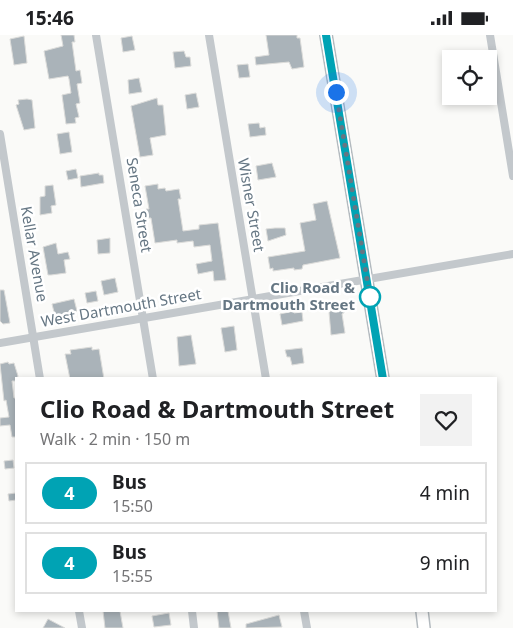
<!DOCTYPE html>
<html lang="en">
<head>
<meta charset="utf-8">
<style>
  body { margin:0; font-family:"Noto Sans",sans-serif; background:#f2f2f2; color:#202124; height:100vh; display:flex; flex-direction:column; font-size:19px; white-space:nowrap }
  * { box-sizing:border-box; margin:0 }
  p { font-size:16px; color:#757577 }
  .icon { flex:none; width:28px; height:28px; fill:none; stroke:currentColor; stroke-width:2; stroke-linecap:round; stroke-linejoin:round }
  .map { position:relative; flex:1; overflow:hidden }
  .panel { position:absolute; left:15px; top:342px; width:482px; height:235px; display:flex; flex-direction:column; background:#fff; border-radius:0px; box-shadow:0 2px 8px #0003 }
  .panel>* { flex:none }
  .badge { padding:0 10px; border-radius:16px; font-size:18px; line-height:32px }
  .tools { position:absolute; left:442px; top:15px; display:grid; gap:10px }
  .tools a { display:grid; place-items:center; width:55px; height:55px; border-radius:0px; background:#fff; box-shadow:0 2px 8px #0003; font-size:25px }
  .you { position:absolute; width:25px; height:25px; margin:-12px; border:4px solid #fff; border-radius:50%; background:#1a73e8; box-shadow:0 0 0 8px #1a73e833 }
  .map>.badge { position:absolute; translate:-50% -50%; box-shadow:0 0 0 2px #fff }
  .round { display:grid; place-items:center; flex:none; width:52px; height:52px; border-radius:0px; background:#f2f2f2 }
  .summary { display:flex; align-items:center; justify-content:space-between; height:85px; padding:0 25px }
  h1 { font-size:24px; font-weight:700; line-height:38px }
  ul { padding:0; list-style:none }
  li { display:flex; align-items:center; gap:15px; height:62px; margin:0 10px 8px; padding:0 15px; border:2px solid #e0e0e0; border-radius:0px }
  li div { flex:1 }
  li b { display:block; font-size:19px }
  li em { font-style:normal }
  li .badge { min-width:55px; font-weight:700; text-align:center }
  .status { display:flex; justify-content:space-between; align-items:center; height:35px; padding:0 25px; background:#fff; direction:ltr }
  .status svg { height:14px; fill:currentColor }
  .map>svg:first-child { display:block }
  .building { fill:#aab3b9; stroke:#dcdcda }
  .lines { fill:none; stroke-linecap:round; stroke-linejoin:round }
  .secondary-casing { stroke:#b3babf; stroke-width:14 }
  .street { stroke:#c3c8cc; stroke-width:8 }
  .secondary { stroke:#fff; stroke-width:11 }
  .line-casing { stroke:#fff; stroke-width:11 }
  .line { stroke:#00a3b4; stroke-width:8 }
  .walk { stroke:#657683; stroke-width:5; stroke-dasharray:0 9 }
  .stop-dot { fill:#fff; stroke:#00a3b4; stroke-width:2.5 }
  .labels { text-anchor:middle; stroke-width:5; stroke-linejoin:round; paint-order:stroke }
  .street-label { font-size:15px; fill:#657683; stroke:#fff }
  .stop-label { font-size:15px; font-weight:bold; fill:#657683; stroke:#fff; text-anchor:end }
</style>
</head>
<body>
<div class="status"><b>15:46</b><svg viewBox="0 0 49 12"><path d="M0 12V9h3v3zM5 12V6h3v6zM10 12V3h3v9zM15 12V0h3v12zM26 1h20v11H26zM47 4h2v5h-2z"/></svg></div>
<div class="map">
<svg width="513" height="593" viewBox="0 0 513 593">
  <rect width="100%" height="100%" fill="#fafaf8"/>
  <g class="building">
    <path d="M61,0H74L75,7H72L76,36L80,35L82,48L77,49L80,68L76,69L79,82L75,83L76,88L66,89L62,60L71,58L69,44L68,41L49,44L44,16L63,11Z"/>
    <path d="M266,0H297V3H300L304,32L292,34L289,27L256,30L255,22L269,20Z"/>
    <path d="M24,1L27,28L14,30L10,4Z"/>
    <path d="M132,1L135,15L123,17L121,3Z"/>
    <path d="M184,16L186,22H190L191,31L175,33L173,17Z"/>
    <path d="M248,29L250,42L239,43L237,30Z"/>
    <path d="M139,43L142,57L129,59L128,45Z"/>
    <path d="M196,58L199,72L187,74L185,60Z"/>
    <path d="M157,63L158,70H163L166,100L150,103L153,120L140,122L131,71Z"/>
    <path d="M27,64L32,65L35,93L24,95L16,70L19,69L18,65Z"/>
    <path d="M259,88L260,93L265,92L266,100L250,102L248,89Z"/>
    <path d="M69,97L72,117L60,119L57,99Z"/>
    <path d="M272,128L276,142L258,145L256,131Z"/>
    <path d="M76,134L78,143L68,145L66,136Z"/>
    <path d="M99,138V140H103L104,148L81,152L80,141Z"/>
    <path d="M158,149V154L165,153L166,156L179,154L181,164H178L183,196L199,194V190L218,188L226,245L214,246L213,236L198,239L196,229L212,226L210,210L194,212L193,206L177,208V205L155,208L151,183H147L146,174H149L145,151Z"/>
    <path d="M53,150L56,170L51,171L52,178L40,180V162L45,161V151Z"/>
    <path d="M327,166L340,223L303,230L302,234L294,235V233L273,236V233L270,234L268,222L305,216L300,188L316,185L313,169Z"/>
    <path d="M275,193H285L286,200L268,206L266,194Z"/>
    <path d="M110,203V218L98,219L97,205Z"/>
    <path d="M56,208L58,219L68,217L70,224L64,225L66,238L51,240H48L43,212Z"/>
    <path d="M115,243L118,257L104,260L101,246Z"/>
    <path d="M0,255H4L10,288L3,289L0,286Z"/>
    <path d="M96,256L98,266L87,268L85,258Z"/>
    <path d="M74,264L77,276L72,277V280L55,281L52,269Z"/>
    <path d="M341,270L345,277L342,279L345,298L331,300L329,277Z"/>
    <path d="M294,276V278L302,277L303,286L282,290L280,279Z"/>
    <path d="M234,291L237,315L225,317L221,293Z"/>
    <path d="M191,300L196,329L179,331L177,302Z"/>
    <path d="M92,312V315L99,314L104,344H70L65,319H71L70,315Z"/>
    <path d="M302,313L304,328L292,330L290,322H287L285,315Z"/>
    <path d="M8,327L9,329L14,328L18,341L16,346H12L14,363H16V402H12L10,390L0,391V383L9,382L6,365L4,366L0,329Z"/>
    <path d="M13,425L14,433L5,434L4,426Z"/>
    <path d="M16,458V465L9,466L8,459Z"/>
    <path d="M103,576H120L123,593H105Z"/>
    <path d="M217,576H228L231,593H219Z"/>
    <path d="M169,578L171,590L154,592L152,581Z"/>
    <path d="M279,580L282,592L246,593V589Z"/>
    <path d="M48,584L65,593H43Z"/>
  </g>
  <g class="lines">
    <defs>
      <g id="secondary">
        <path d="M326,0L383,344"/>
        <path d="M422,576L424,593"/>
      </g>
    </defs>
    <use href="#secondary" class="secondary-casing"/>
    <g class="street">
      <path d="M96,0L153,344"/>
      <path d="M209,0L266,344"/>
      <path d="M490,0L513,141"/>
      <path d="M0,99L40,344"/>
      <path d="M0,308L513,219"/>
      <path d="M79,576L82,593"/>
      <path d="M192,576L194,593"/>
      <path d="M304,576L307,593"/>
    </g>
    <use href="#secondary" class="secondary"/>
  </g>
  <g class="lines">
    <defs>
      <path id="line" d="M326,0L383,344"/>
    </defs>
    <use href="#line" class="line-casing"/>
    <use href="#line" class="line"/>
    <path class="walk" d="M336,57L370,262"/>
  </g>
  <circle class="stop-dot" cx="370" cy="262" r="10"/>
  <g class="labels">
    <g class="street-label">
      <text transform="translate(139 170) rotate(81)" y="5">Seneca Street</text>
      <text transform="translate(251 170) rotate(80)" y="5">Wisner Street</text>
      <text transform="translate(34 219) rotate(80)" y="5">Kellar Avenue</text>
      <text transform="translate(121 273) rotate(-10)" y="5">West Dartmouth Street</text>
    </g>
    <g class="stop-label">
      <text x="355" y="258">Clio Road &amp;<tspan x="355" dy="17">Dartmouth Street</tspan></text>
    </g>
  </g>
</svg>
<div class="tools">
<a><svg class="icon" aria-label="locate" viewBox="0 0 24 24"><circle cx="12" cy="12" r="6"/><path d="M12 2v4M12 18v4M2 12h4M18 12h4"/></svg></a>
</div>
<div class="you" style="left:336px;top:57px"></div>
<section class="panel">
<div class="summary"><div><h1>Clio Road &amp; Dartmouth Street</h1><p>Walk · 2 min · 150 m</p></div><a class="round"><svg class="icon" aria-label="heart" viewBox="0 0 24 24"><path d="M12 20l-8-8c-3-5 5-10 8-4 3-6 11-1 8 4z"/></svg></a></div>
<ul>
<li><span class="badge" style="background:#00a3b4;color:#fff">4</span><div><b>Bus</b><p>15:50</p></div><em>4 min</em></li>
<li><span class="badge" style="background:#00a3b4;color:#fff">4</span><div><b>Bus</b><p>15:55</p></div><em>9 min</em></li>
</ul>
</section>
</div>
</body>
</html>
